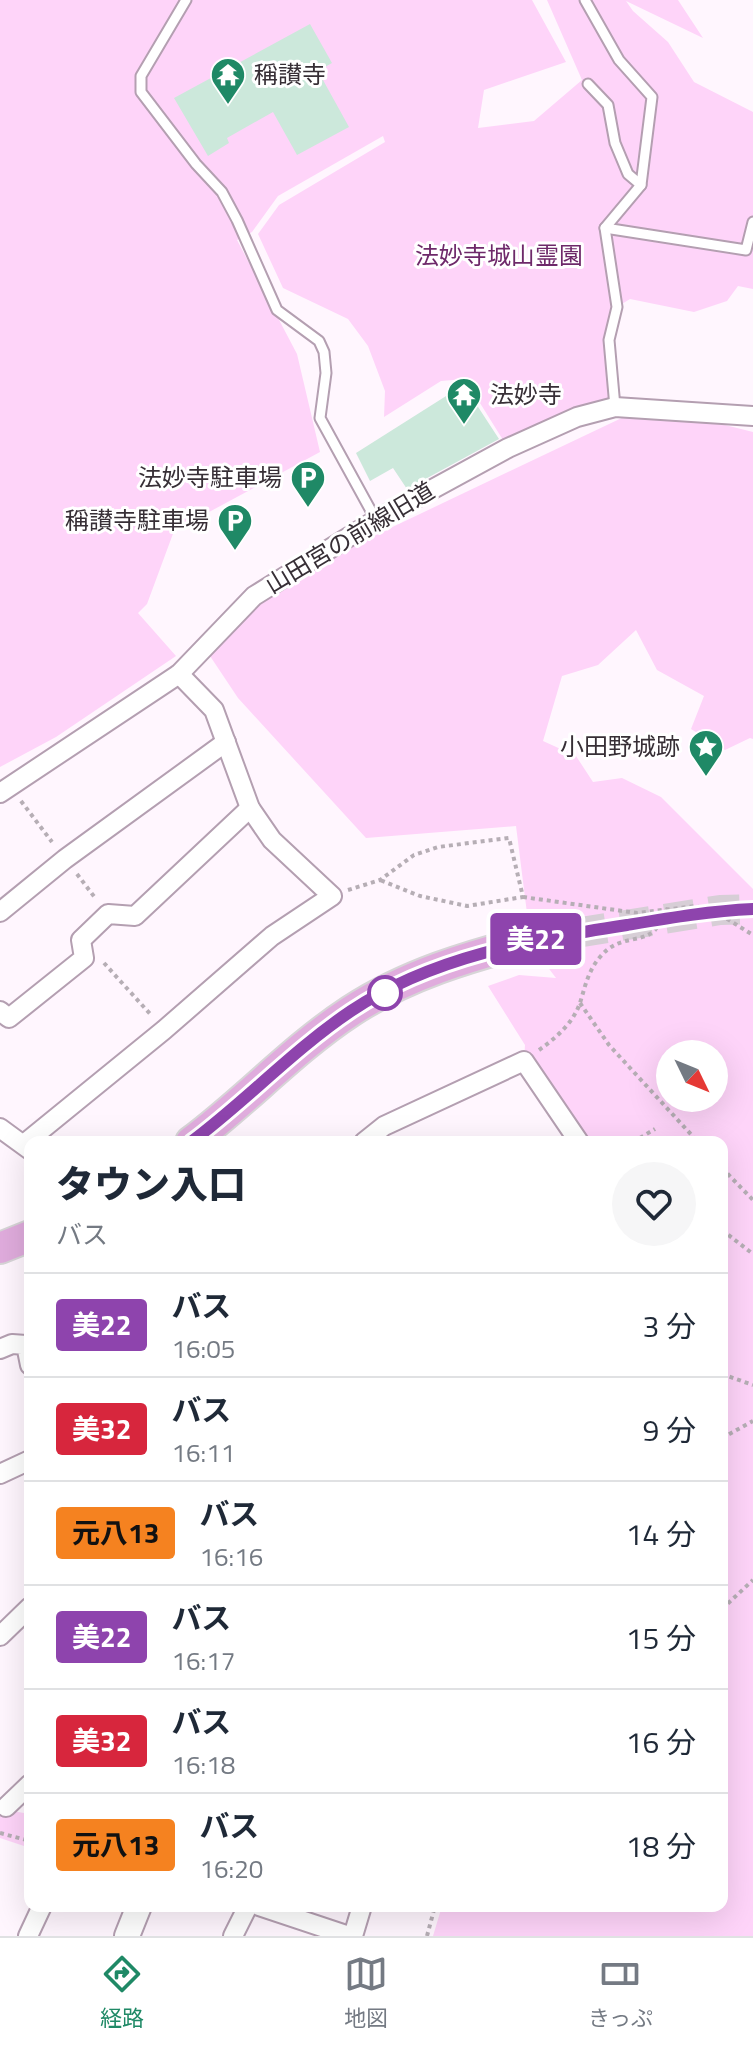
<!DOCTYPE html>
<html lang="ja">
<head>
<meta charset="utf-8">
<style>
  body { margin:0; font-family:"Titillium Web","Noto Sans JP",sans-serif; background:#f6f6f7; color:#1f2937; height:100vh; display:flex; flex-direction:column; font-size:30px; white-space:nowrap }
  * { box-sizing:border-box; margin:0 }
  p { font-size:26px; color:#747a83 }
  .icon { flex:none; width:44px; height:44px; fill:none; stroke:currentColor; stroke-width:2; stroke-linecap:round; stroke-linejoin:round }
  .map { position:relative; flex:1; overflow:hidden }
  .drawer { position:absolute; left:24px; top:1136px; width:704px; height:776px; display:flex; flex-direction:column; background:#fff; border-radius:16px; box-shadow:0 8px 32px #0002 }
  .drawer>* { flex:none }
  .badge { padding:0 16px; border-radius:6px; font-size:28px; line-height:52px }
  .needle { width:52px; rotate:133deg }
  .controls { position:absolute; left:656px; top:1040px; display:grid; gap:16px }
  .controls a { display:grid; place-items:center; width:72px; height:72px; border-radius:50%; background:#fff; box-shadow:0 8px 32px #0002; font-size:40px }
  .map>.badge { position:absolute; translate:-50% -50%; box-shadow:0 0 0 4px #fff }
  .round { display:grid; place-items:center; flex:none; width:84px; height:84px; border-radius:42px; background:#f6f6f7 }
  .summary { display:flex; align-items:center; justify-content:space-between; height:136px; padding:0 32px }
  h1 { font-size:38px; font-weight:800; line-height:60px }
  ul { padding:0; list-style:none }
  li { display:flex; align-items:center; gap:24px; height:104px; padding:0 32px; border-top:2px solid #e0e1e3 }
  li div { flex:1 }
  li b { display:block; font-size:30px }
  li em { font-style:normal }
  li .badge { min-width:88px; font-weight:700; text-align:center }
  .tab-bar { display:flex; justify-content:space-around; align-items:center; height:112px; border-top:2px solid #e0e1e3; background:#fff; font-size:22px; color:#747a83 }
  .tab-bar a { display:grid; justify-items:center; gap:4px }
  .tab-bar .selected { color:#1f8966 }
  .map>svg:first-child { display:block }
  .green { fill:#fed4f9; fill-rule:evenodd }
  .building { fill:#cce8db }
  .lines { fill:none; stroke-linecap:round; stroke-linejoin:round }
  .primary-tunnel { stroke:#d7ced6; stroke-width:30; stroke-dasharray:30 15; stroke-linecap:butt }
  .service-casing { stroke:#b49fb1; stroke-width:13 }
  .minor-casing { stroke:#b49fb1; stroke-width:22 }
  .tertiary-casing { stroke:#b49fb1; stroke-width:28 }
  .primary-casing { stroke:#d7d5d7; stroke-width:34 }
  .path { stroke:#b6aeb5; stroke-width:4; stroke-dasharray:4 4; stroke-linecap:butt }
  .service { stroke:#fff; stroke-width:9 }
  .minor { stroke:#fff; stroke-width:18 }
  .tertiary { stroke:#fff; stroke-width:24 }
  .primary { stroke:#e0acdd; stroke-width:30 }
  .line-casing { stroke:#fff; stroke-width:18 }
  .line { stroke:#8e44ad; stroke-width:12 }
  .stop-dot { fill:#fff; stroke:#8e44ad; stroke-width:4 }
  .labels { text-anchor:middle; stroke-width:6; stroke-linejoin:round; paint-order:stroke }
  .poi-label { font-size:24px; fill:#372f36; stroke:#fff; text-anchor:end }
  .park-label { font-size:24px; fill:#6e296a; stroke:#fff }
  .street-label { font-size:24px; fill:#372f36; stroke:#fff }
</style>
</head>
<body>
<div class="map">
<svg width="753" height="1936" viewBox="0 0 753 1936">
  <rect width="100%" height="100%" fill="#fff6fe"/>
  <g class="green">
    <path d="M0,0H532L566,62L484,90L478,128L534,121L582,80L547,0H678L703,38L626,1L633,11L668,42L694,82L753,112V289L738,286L727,301L694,312L630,299L617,307L609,340L615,407L508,448L465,379L441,381L384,417L385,391L368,346L348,319L283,288L258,234L279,205L385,142L383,136L278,196L252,232L237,240L297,354L320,452L174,531L147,604L138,613L176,656L56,737L0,767Z"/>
    <path d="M628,415L725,425L753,432V739L750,738L725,750L691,729L704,696L657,670L636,630L598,665L562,676L543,741L576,756L593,782L622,778L661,797L753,889V1936H433L442,1906H722V1142H579L524,1061L525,1045L488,986L519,975L556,978L531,945L516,826L366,838L238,698L210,656L238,620L300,571ZM670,1054H714V1098H670Z"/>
    <path d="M0,1809L30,1814V1848L0,1838Z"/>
  </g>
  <g class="building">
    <path d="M310,24L332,63L318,71L349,127L297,155L273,112L227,138L229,143L208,156L174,98Z"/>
    <path d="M467,390L499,439L407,489L393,468L370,481L356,453L454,391L456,396Z"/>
  </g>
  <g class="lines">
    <path class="primary-tunnel" d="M532,940L720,910L753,909"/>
    <defs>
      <g id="service">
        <path d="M186,0L141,76V92L196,164L222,192L237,220L277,310L319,341L324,352L326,373L320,418L376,520"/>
        <path d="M585,0L619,60L652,97L641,185L605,228L617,307L609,340L615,407"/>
        <path d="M588,84L608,105L615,143L628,174L641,185"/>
        <path d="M605,228L746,250L753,222"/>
      </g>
      <g id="minor">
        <path d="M0,793L179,674L254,596L376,520L508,448L577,417L615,407L753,416"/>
        <path d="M0,912L65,859L226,742"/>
        <path d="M0,1011L9,1018L84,958L81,940L108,914L135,916L250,808"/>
        <path d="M0,1128L30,1150"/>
        <path d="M364,1142L384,1126L524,1061L579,1142"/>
        <path d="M24,1144L164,1030L272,936L332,896L272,840L250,808L214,710L179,674"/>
        <path d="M0,1349L12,1344L26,1345L30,1365"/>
        <path d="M0,1474L30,1460"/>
        <path d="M0,1636L30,1607"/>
        <path d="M6,1807L30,1784"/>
        <path d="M259,1906L349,1936"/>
        <path d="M28,1936L42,1906"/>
        <path d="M233,1936L248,1906"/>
        <path d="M353,1936L362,1906"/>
      </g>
      <path id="tertiary" d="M127,1936L139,1906"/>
      <g id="primary">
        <path d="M191,1142C246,1101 293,1049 351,1011C406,975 469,956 532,940"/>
        <path d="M0,1248L30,1236"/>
      </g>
    </defs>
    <use href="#service" class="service-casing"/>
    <use href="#minor" class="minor-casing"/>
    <use href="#tertiary" class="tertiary-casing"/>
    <use href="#primary" class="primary-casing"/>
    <g class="path">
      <path d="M21,801L52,842"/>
      <path d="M77,874L96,899"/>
      <path d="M348,890L380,880L414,855L438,847L509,838L523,897L467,906L420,896L380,880"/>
      <path d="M523,897L637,913L696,906L724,917L753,935"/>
      <path d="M104,963L152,1016"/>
      <path d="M580,1003L609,1045L698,1142"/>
      <path d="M539,1050C556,1038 573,1023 580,1003C585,987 588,971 600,957C619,934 641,944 655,930C660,924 664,914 668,908"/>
      <path d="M633,1142L655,1129"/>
      <path d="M722,1168L753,1200"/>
      <path d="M722,1230L753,1254"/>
      <path d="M722,1374L753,1385"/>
      <path d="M722,1438L753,1421"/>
      <path d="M722,1609L753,1580"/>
      <path d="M0,1833L30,1841"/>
      <path d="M427,1936L435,1906"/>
    </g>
    <use href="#service" class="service"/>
    <use href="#minor" class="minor"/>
    <use href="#tertiary" class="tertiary"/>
    <use href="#primary" class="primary"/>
  </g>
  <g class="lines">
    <defs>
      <path id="line" d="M191,1142C246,1101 293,1050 351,1011C433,956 531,940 627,925C669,918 710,911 753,909"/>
    </defs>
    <use href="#line" class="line-casing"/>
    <use href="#line" class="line"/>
  </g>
  <defs>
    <symbol id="temple-pin" viewBox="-11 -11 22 30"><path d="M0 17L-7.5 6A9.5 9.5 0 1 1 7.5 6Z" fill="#1f8966" stroke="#fff"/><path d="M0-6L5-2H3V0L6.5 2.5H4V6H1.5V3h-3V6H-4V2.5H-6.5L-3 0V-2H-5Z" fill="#fff"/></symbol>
    <symbol id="parking-pin" viewBox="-11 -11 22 30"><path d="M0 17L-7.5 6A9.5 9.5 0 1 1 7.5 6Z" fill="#1f8966" stroke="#fff"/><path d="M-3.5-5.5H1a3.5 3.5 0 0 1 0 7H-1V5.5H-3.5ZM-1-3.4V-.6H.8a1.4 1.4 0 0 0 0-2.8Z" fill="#fff"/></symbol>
    <symbol id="sight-pin" viewBox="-11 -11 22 30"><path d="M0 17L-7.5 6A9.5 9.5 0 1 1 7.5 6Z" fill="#1f8966" stroke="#fff"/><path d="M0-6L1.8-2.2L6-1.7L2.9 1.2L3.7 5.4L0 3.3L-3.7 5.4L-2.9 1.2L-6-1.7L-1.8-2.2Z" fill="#fff"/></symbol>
  </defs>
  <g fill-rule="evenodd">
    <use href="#temple-pin" x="208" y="55" width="40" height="54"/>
    <use href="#temple-pin" x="444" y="375" width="40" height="54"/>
    <use href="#parking-pin" x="288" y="458" width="40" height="54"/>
    <use href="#parking-pin" x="215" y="501" width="40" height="54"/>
    <use href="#sight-pin" x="686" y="727" width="40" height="54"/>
  </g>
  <circle class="stop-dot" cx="385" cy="993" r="16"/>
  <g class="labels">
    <g class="poi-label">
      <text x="254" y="83" text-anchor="start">稱讃寺</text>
      <text x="490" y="403" text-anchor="start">法妙寺</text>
      <text x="282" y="486">法妙寺駐車場</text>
      <text x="209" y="529">稱讃寺駐車場</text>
      <text x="680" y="755">小田野城跡</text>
    </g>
    <g class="park-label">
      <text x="499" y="264">法妙寺城山霊園</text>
    </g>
    <g class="street-label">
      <text transform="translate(350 538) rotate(-31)" y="8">山田宮の前線旧道</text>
    </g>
  </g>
</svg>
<div class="controls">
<a><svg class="needle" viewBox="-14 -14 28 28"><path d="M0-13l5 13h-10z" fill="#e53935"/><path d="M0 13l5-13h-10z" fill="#747a83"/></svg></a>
</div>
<b class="badge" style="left:536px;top:939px;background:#8e44ad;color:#fff">美22</b>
<section class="drawer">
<div class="summary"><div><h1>タウン入口</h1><p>バス</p></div><a class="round"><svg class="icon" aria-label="heart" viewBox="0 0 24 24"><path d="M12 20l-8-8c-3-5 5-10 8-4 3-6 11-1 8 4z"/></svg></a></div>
<ul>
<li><span class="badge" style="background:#8e44ad;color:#fff">美22</span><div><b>バス</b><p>16:05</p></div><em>3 分</em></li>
<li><span class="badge" style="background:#d7263d;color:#fff">美32</span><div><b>バス</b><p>16:11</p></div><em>9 分</em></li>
<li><span class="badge" style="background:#f58220;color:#111">元八13</span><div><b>バス</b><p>16:16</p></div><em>14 分</em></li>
<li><span class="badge" style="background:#8e44ad;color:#fff">美22</span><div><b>バス</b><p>16:17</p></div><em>15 分</em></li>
<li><span class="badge" style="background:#d7263d;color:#fff">美32</span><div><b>バス</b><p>16:18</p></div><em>16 分</em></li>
<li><span class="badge" style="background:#f58220;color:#111">元八13</span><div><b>バス</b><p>16:20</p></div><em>18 分</em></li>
</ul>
</section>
</div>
<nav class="tab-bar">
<a class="selected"><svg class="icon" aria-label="directions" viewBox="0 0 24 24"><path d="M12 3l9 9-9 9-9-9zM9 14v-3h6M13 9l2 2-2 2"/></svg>経路</a>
<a><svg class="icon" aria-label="map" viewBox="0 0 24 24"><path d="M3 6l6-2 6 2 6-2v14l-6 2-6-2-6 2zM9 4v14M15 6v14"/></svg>地図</a>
<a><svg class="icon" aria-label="tickets" viewBox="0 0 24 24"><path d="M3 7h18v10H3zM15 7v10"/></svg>きっぷ</a>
</nav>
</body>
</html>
